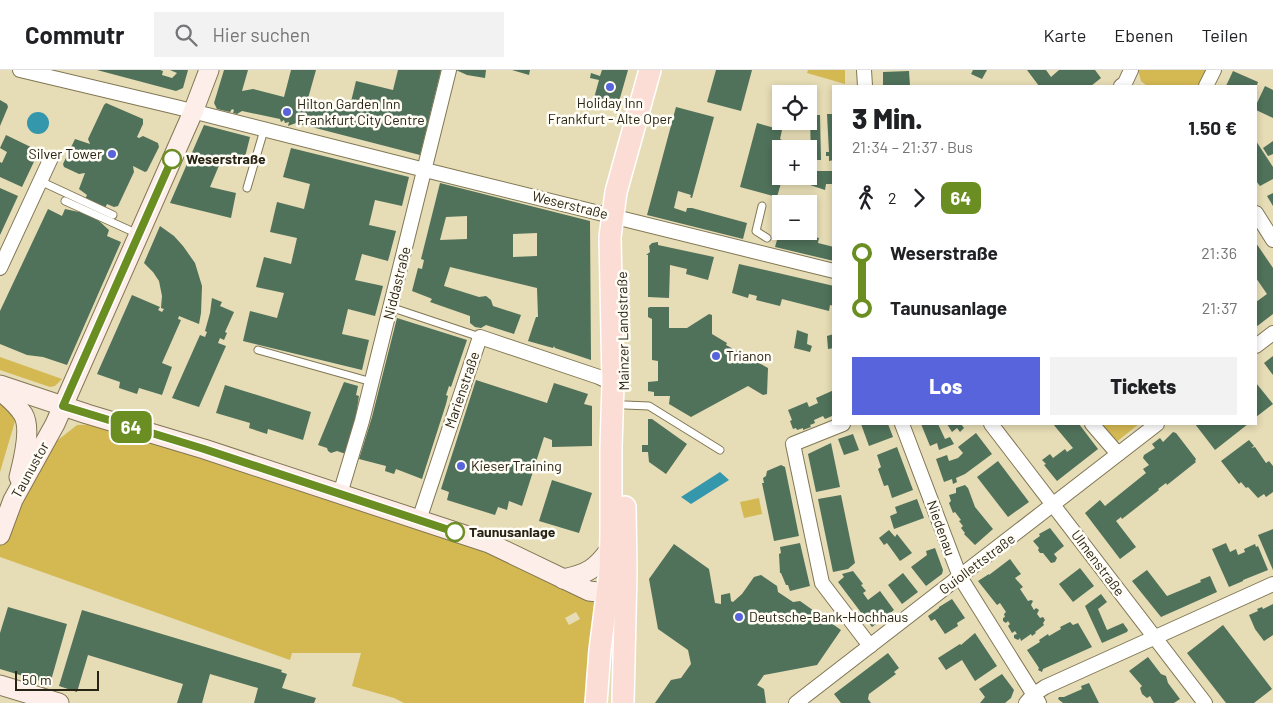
<!DOCTYPE html>
<html lang="de">
<head>
<meta charset="utf-8">
<style>
  body { margin:0; font-family:Barlow,sans-serif; background:#f2f2f2; color:#202124; height:100vh; display:flex; flex-direction:column; font-size:19px; white-space:nowrap }
  * { box-sizing:border-box; margin:0 }
  p { font-size:16px; color:#757577 }
  .icon { flex:none; width:28px; height:28px; fill:none; stroke:currentColor; stroke-width:2; stroke-linecap:round; stroke-linejoin:round }
  .map { position:relative; flex:1; overflow:hidden }
  .drawer { position:absolute; left:832px; top:15px; width:425px; height:340px; display:flex; flex-direction:column; background:#fff; border-radius:0px; box-shadow:0 2px 8px #0003 }
  .drawer>* { flex:none }
  .badge { padding:0 10px; border-radius:8px; font-size:18px; line-height:32px }
  .fabs { position:absolute; left:772px; top:15px; display:grid; gap:10px }
  .fabs a { display:grid; place-items:center; width:45px; height:45px; border-radius:0px; background:#fff; box-shadow:0 2px 8px #0003; font-size:25px }
  .scale { position:absolute; left:15px; bottom:12px; width:84px; box-sizing:border-box; padding-left:5px; border:2px solid #282415; border-top:0; font-size:14px; line-height:18px; white-space:nowrap; color:#282415; -webkit-text-stroke:4px #fffdf5; paint-order:stroke }
  .map>.badge { position:absolute; translate:-50% -50%; box-shadow:0 0 0 2px #fff }
  .legs { display:flex; align-items:center; gap:8px; height:55px; padding:0 20px; font-size:16px }
  .legs p { margin-inline-start:auto }
  .headline { display:flex; align-items:center; justify-content:space-between; height:85px; padding:0 20px }
  h1 { font-size:28px; font-weight:800; line-height:38px }
  .cta { display:flex; gap:10px; margin-top:auto; padding:10px 20px }
  .cta a { flex:1; height:58px; border-radius:0px; background:#5764db; color:#fff; font-size:20px; font-weight:800; line-height:58px; text-align:center }
  .cta a+a { background:#f2f2f2; color:#202124 }
  ul { padding:0 20px; list-style:none }
  li { display:flex; align-items:center; gap:18px; height:55px; font-size:19px }
  li i { display:grid; place-items:center; width:8px; height:100%; margin:0 6px; background:currentColor }
  li i::after { content:''; width:12px; height:12px; margin:-6px; border:4px solid; border-radius:50%; background:#fff }
  li p { margin-inline-start:auto }
  li:first-child i { background:linear-gradient(#0000 50%,currentColor 0) }
  li:last-child i { background:linear-gradient(currentColor 50%,#0000 0) }
  header { display:flex; align-items:center; gap:30px; box-sizing:border-box; height:70px; padding:0 25px; background:#fff; border-bottom:1px solid #e0e0e0 }
  header strong { font-size:24px }
  nav { display:flex; gap:28px; margin-inline-start:auto; font-size:18px }
  .search { width:350px; height:45px; background:#f2f2f2; display:flex; align-items:center; gap:12px; box-sizing:border-box; padding:0 18px; border-radius:0px; color:#757577; font-size:19px }
  .map>svg:first-child { display:block }
  .green { fill:#d4b953; fill-rule:evenodd }
  .water { fill:#3597ac }
  .building { fill:#50715a; fill-rule:evenodd }
  .lines { fill:none; stroke-linecap:round; stroke-linejoin:round }
  .lane-casing { stroke:#817754; stroke-width:9 }
  .street-casing { stroke:#817754; stroke-width:16 }
  .secondary-casing { stroke:#817754; stroke-width:21 }
  .primary-casing { stroke:#fff; stroke-width:24 }
  .lane { stroke:#fff; stroke-width:7 }
  .street { stroke:#fff; stroke-width:14 }
  .secondary { stroke:#feeeea; stroke-width:19 }
  .primary { stroke:#fcddd5; stroke-width:21 }
  .line-1-casing { stroke:#fff; stroke-width:11 }
  .line-1 { stroke:#6b8e23; stroke-width:8 }
  .poi-dot { fill:#5764db; stroke:#fffdf5; stroke-width:2 }
  .stop-1-dot { fill:#fff; stroke:#6b8e23; stroke-width:2.5 }
  .labels { text-anchor:middle; stroke-width:5; stroke-linejoin:round; paint-order:stroke }
  .poi-label { font-size:14px; fill:#282415; stroke:#fffdf5; text-anchor:start }
  .stop-label { font-size:14px; font-weight:bold; fill:#282415; stroke:#fffdf5; text-anchor:start }
  .street-label { font-size:14px; fill:#282415; stroke:#fffdf5 }
</style>
</head>
<body>
<header>
<strong>Commutr</strong>
<div class="search"><svg class="icon" aria-label="search" viewBox="0 0 24 24"><circle cx="10" cy="10" r="6"/><path d="M15 15l6 6"/></svg>Hier suchen</div>
<nav><a>Karte</a><a>Ebenen</a><a>Teilen</a></nav>
</header>
<div class="map">
<svg width="1273" height="633" viewBox="0 0 1273 633">
  <rect width="100%" height="100%" fill="#e6dcb5"/>
  <g class="green">
    <path d="M808,0H845V14L807,3Z"/>
    <path d="M1138,0H1209L1201,16H1147L1141,11Z"/>
    <path d="M0,287L62,309L55,316L50,317L0,300Z"/>
    <path d="M0,327L18,341L0,402Z"/>
    <path d="M112,354L205,390L486,480L598,532L596,633H404L394,628L352,616L361,583H292L290,590L0,487V463L39,385L77,355ZM576,542L580,549L569,555L565,548Z"/>
    <path d="M1100,354H1139L1115,373Z"/>
    <path d="M759,428L762,444L744,448L740,432Z"/>
  </g>
  <g class="water">
    <circle cx="38" cy="53" r="11"/>
    <path d="M720,402L729,410L691,434L681,427Z"/>
  </g>
  <g class="building">
    <path d="M97,0H160L163,1L162,5L172,8L177,3L170,0H188L183,18L176,21Z"/>
    <path d="M224,0H248L242,21L253,19L284,27L291,0H316L307,32L338,40L339,37L349,40L356,11L393,20L398,0H441L420,85L296,53L288,56L289,52L285,53L284,50L281,52L280,49L242,41L237,44L233,43L234,40L232,39L230,42L217,39L214,33Z"/>
    <path d="M456,0H486L485,8L467,5Z"/>
    <path d="M512,0H530L529,5Z"/>
    <path d="M602,0H628L618,35L594,28L599,10L590,8L591,3L600,6Z"/>
    <path d="M716,0H752L741,41L707,32Z"/>
    <path d="M973,0H987L982,9L971,4Z"/>
    <path d="M1027,0H1046L1051,7L1059,0H1095L1101,8L1091,16H1039Z"/>
    <path d="M909,1L910,16H883V2Z"/>
    <path d="M1233,1L1258,12L1257,15L1226,16Z"/>
    <path d="M1265,16L1273,20V48L1256,40V35Z"/>
    <path d="M0,30L7,34L8,37L0,56Z"/>
    <path d="M106,33L143,49V54L137,67L139,68L143,66L158,73L159,77L147,101L145,102L133,96L134,102L118,136L114,137L107,134L99,151L109,160L107,166L121,172L67,295L43,287L27,285L0,274V241L48,139L62,146L65,139L79,142L87,125L79,119L85,103L79,104L64,97L63,94L75,69L90,74L88,69L104,35Z"/>
    <path d="M676,37L714,47L692,128L690,127L691,125L678,121L674,138L686,142L687,138H692L747,153L743,169L647,145Z"/>
    <path d="M827,44H834V90L829,91V86H826V82H829Z"/>
    <path d="M810,45H820L821,90H811Z"/>
    <path d="M757,53L782,60L780,69L784,71L778,95L781,96V106H783L777,127L740,117Z"/>
    <path d="M204,55L250,67L244,91L223,86L210,117L236,123L231,148L170,133Z"/>
    <path d="M6,65L39,81L22,117L0,107V92L2,93L7,82L0,78Z"/>
    <path d="M1256,71L1273,97V109L1260,116L1256,111Z"/>
    <path d="M1273,71V84L1268,86L1263,78Z"/>
    <path d="M291,78L409,107L402,136L375,130L369,155L396,161L388,191L362,184L355,210L383,216L375,246L348,239L342,264L369,270L362,300L243,271L250,241L277,248L284,223L256,217L264,187L291,194L297,168L270,162L277,132L304,139L310,114L283,107Z"/>
    <path d="M811,101H834V114H826L825,120L807,114Z"/>
    <path d="M440,113L590,151L591,290L555,278L554,276L553,278L528,271L536,247H538L537,218L450,197L444,216L479,227L486,226L491,230L493,236L521,245L514,264L486,255L481,258L475,257L470,253V246L430,232L432,229L430,228L412,221L418,198L422,199L424,190L421,189ZM467,146V169L440,170L446,147ZM537,163V186L513,187V164Z"/>
    <path d="M0,118L18,126L0,165Z"/>
    <path d="M1273,123V136L1267,126Z"/>
    <path d="M160,156L174,166L183,176L195,193L202,216L201,243L199,254L179,246L178,249L181,250L162,293L172,297L162,325L139,318L137,324L119,318L120,312L97,304L132,225L160,237L158,240L162,242L164,239L161,238L162,226L159,211L153,202L144,193Z"/>
    <path d="M781,156V161L813,162L812,166L819,168L818,173L834,177V191L775,177Z"/>
    <path d="M658,172V175L714,187L708,210L686,204L687,199L670,195L669,228L648,227V185H646L650,182L649,176L652,173Z"/>
    <path d="M1256,173L1273,198V244L1256,257V232L1267,224L1256,208Z"/>
    <path d="M739,194L834,216V236L830,235L829,241L782,229L780,236L756,230L757,226L749,224L748,228L732,223Z"/>
    <path d="M212,228L222,232L220,236L234,242L225,262L227,263L224,270L220,268L218,273L226,276L199,337L172,328L200,265L205,267L207,262L205,261L210,243Z"/>
    <path d="M650,237H669V258H687L709,244L712,245V264L727,273L726,275L768,298L767,324L763,325L748,316L691,347L669,334L670,326H654V322L648,321V312L658,311V291L652,290V249L648,247V238Z"/>
    <path d="M397,248L467,270L451,317L449,316L446,325L448,326L446,334L422,409L396,399L394,404L385,401L386,396L359,389L372,347Z"/>
    <path d="M797,260L808,264L807,274L812,276L810,282L794,278Z"/>
    <path d="M834,264V278L828,279L827,266Z"/>
    <path d="M1273,286V305L1264,293Z"/>
    <path d="M476,310L547,333L554,313L588,324L584,334L592,336V376L552,377V370L544,367L522,436L509,431L507,440L498,437L495,445L447,430L449,422L441,419Z"/>
    <path d="M344,312L358,316L356,325L359,326L354,359L346,384L337,381L331,383L328,381L327,378L318,375Z"/>
    <path d="M1256,313L1273,334L1256,347Z"/>
    <path d="M225,315L311,342L303,370L268,359L267,364L249,358L250,353L216,343Z"/>
    <path d="M834,320V347L832,348V346L825,349L823,346L814,350L815,353L810,355L811,357L803,360V358L797,360L796,358L793,359L790,351L792,350L788,340L807,332L809,337L818,333L816,328Z"/>
    <path d="M648,349H652L687,374L666,404L649,392L648,382H642V375H648Z"/>
    <path d="M861,354H888L893,367L869,376Z"/>
    <path d="M921,354H938L945,369L950,367L954,374L939,380L937,373L930,376Z"/>
    <path d="M947,354H961L964,358L960,362L957,358L952,362Z"/>
    <path d="M1053,354H1079L1098,379L1057,411L1044,395L1046,394L1042,390L1050,384L1053,388L1065,379L1067,382L1073,378Z"/>
    <path d="M1195,354H1248L1215,380Z"/>
    <path d="M1173,362L1176,363L1196,389L1195,391L1196,392L1167,415L1166,413L1158,419L1159,420L1122,449L1121,447L1116,451L1136,477L1120,489L1085,443L1100,430L1105,436L1146,403L1143,399L1149,395L1143,388L1144,385L1155,378L1152,374L1160,368L1163,372Z"/>
    <path d="M976,363L992,384L965,404L956,408L957,412L953,414L952,409L944,412L936,389L947,385L949,391L958,388L963,383L958,377Z"/>
    <path d="M853,364L859,380L844,385L838,369Z"/>
    <path d="M1249,370L1254,376L1251,378L1255,377L1266,393L1269,391L1273,396V422L1266,427L1264,424L1258,428L1248,417L1246,418L1241,412L1239,414L1221,391Z"/>
    <path d="M831,373L840,417L816,422L808,384Z"/>
    <path d="M897,377L913,420L892,428L888,415L884,416L878,399L881,397L877,385Z"/>
    <path d="M998,391L1029,432L1008,447L977,407Z"/>
    <path d="M781,395L785,397L799,466L774,471L762,413H764L763,408L766,406L767,401Z"/>
    <path d="M552,410L592,423L579,463L539,451Z"/>
    <path d="M965,415L968,418L975,437L993,459L975,475L964,464L965,463L961,458L963,456L959,451L961,450L955,442L953,443L949,433L951,431L949,425L956,423V418Z"/>
    <path d="M841,425L855,493L848,499L833,502L818,429Z"/>
    <path d="M917,429L924,448L894,459L890,446L897,443L895,437Z"/>
    <path d="M1050,458L1064,476L1054,484L1057,488L1055,492L1051,493L1043,483H1040L1038,480L1039,478L1033,471L1040,466L1039,464Z"/>
    <path d="M1273,459V500L1258,465Z"/>
    <path d="M889,460L895,467L897,464L912,483L900,491L887,473L884,475L879,468Z"/>
    <path d="M800,473L810,516L790,521L788,515H786L781,503H780L779,484L781,483L780,477Z"/>
    <path d="M1226,473L1230,482L1236,479L1238,485L1245,482L1244,479L1255,474L1256,477L1258,476L1268,500L1243,510V511L1229,517L1212,479Z"/>
    <path d="M674,474L709,499L715,533L721,534V525L730,523L731,531L733,532L742,524L754,507L761,505L777,516L778,522L793,532L800,531L841,560L817,595L764,605L757,615L764,619L766,633H655L671,610L681,608L691,594L688,580L658,559L649,509Z"/>
    <path d="M935,478L943,500L942,504L926,516L911,497L927,485L926,481Z"/>
    <path d="M1010,489L1021,504L1015,508L1023,517L1020,519L1028,531L1031,530L1033,531L1031,535L1034,540L1036,538L1039,540L1037,544L1040,548L1043,547L1045,550L1043,553L1044,555L1035,562L1036,563L1032,566L1031,564L1021,571L1020,568L1018,570L1014,568V565L1017,564L1015,561L1012,563L1008,556L1010,554L1008,551L1006,553L1003,551V548L1005,547L1004,544L1006,542L1000,533L997,535L978,511L989,504V505Z"/>
    <path d="M1080,498L1094,516L1073,532L1059,514Z"/>
    <path d="M1147,500L1167,526L1201,512L1200,510L1210,506L1217,522L1161,547L1132,511Z"/>
    <path d="M853,501L863,514L861,515L866,521L863,523L868,530L880,521L894,540L872,557L838,512L844,507L842,504Z"/>
    <path d="M903,503L918,522L902,534L888,515Z"/>
    <path d="M1101,524L1107,532L1098,539L1107,560L1123,553L1128,560L1127,562L1102,573L1085,536Z"/>
    <path d="M952,529L965,548L957,553L958,556L945,564L935,549L931,551L928,546L939,538V537Z"/>
    <path d="M1273,534V565L1264,571L1255,559L1249,545L1258,541L1257,539L1262,537L1263,539Z"/>
    <path d="M8,537L67,554L50,614L0,599V563Z"/>
    <path d="M82,540L282,600L281,602L287,604L282,618L316,628L314,633H254L258,618L210,604L202,633H177L183,614L88,585L77,622L59,616Z"/>
    <path d="M1070,552L1073,555L1078,553L1092,577L1043,599L1042,602L1038,600L1039,598L1027,580L1040,572L1039,570L1048,564L1049,566L1061,559L1060,557Z"/>
    <path d="M1223,555L1272,619L1254,633H1226L1187,583Z"/>
    <path d="M975,563L997,596L975,611L962,590L946,600L938,588L960,574L961,575Z"/>
    <path d="M888,583L899,598L894,602L896,604L869,624L868,629L871,633H841L834,624Z"/>
    <path d="M1148,587L1161,604L1166,606L1168,613L1180,629L1174,633H1154L1150,626L1147,628L1142,624L1140,618L1142,616L1129,601Z"/>
    <path d="M1002,604L1014,620L1011,628L1005,633H980L985,627L979,619Z"/>
    <path d="M1089,613L1099,633H1063L1058,629L1059,627H1064L1080,620L1082,619L1081,616Z"/>
  </g>
  <g class="lines">
    <defs>
      <g id="lane">
        <path d="M40,111L113,145"/>
        <path d="M247,118L264,60"/>
        <path d="M65,131L138,164"/>
        <path d="M762,136L756,161L767,168"/>
        <path d="M390,237L480,267"/>
        <path d="M258,280L372,312"/>
        <path d="M625,335L649,336L720,380"/>
      </g>
      <g id="street">
        <path d="M20,0L176,37L425,100L834,201"/>
        <path d="M864,0L865,16"/>
        <path d="M1121,16L1125,13L1131,0"/>
        <path d="M1206,16L1214,0"/>
        <path d="M1256,143L1273,170"/>
        <path d="M0,198L51,88"/>
        <path d="M1256,276L1273,263"/>
        <path d="M843,354L793,374L822,513L870,576"/>
        <path d="M902,354L960,507L1039,633"/>
        <path d="M991,354L1205,633"/>
        <path d="M1092,354L1118,384"/>
        <path d="M340,424L362,351L449,0"/>
        <path d="M419,450L480,267L599,307L613,314"/>
        <path d="M796,633L1157,354"/>
        <path d="M1026,633L1033,625L1045,617L1273,514"/>
      </g>
      <g id="secondary">
        <path d="M0,315L87,344L204,379L489,473L589,521L606,523"/>
        <path d="M0,321C8,327 17,335 23,344C32,359 23,391 19,407"/>
        <path d="M0,465L13,430L55,354L63,336L193,42L209,0"/>
        <path d="M563,509C587,504 596,499 610,479"/>
        <path d="M0,615L59,633"/>
      </g>
      <g id="primary">
        <path d="M596,633L600,580L610,502L611,465V378L613,314L610,167L616,122L650,0"/>
        <path d="M623,633L626,503L625,437"/>
      </g>
    </defs>
    <use href="#lane" class="lane-casing"/>
    <use href="#street" class="street-casing"/>
    <use href="#secondary" class="secondary-casing"/>
    <use href="#primary" class="primary-casing"/>
    <use href="#lane" class="lane"/>
    <use href="#street" class="street"/>
    <use href="#secondary" class="secondary"/>
    <use href="#primary" class="primary"/>
  </g>
  <g class="lines">
    <defs>
      <path id="line-1" d="M172,89L63,336L204,379L455,462"/>
    </defs>
    <use href="#line-1" class="line-1-casing"/>
    <use href="#line-1" class="line-1"/>
  </g>
  <g class="poi-dot">
    <circle cx="610" cy="17" r="5"/>
    <circle cx="287" cy="42" r="5"/>
    <circle cx="112" cy="84" r="5"/>
    <circle cx="716" cy="286" r="5"/>
    <circle cx="461" cy="396" r="5"/>
    <circle cx="739" cy="547" r="5"/>
  </g>
  <g class="stop-1-dot">
    <circle cx="172" cy="89" r="9"/>
    <circle cx="455" cy="462" r="9"/>
  </g>
  <g class="labels">
    <g class="poi-label">
      <text x="610" y="38" text-anchor="middle">Holiday Inn<tspan x="610" dy="16">Frankfurt - Alte Oper</tspan></text>
      <text x="297" y="39">Hilton Garden Inn<tspan x="297" dy="16">Frankfurt City Centre</tspan></text>
      <text x="102" y="89" text-anchor="end">Silver Tower</text>
      <text x="726" y="291">Trianon</text>
      <text x="471" y="401">Kieser Training</text>
      <text x="749" y="552">Deutsche-Bank-Hochhaus</text>
    </g>
    <g class="stop-label">
      <text x="186" y="94">Weserstraße</text>
      <text x="469" y="467">Taunusanlage</text>
    </g>
    <g class="street-label">
      <text transform="translate(570 135) rotate(14)" y="5">Weserstraße</text>
      <text transform="translate(397 213) rotate(-76)" y="5">Niddastraße</text>
      <text transform="translate(623 261) rotate(-91)" y="5">Mainzer Landstraße</text>
      <text transform="translate(462 320) rotate(-71)" y="5">Marienstraße</text>
      <text transform="translate(30 400) rotate(-61)" y="5">Taunustor</text>
      <text transform="translate(941 458) rotate(70)" y="5">Niedenau</text>
      <text transform="translate(1098 493) rotate(53)" y="5">Ulmenstraße</text>
      <text transform="translate(977 494) rotate(-37)" y="5">Guiollettstraße</text>
    </g>
  </g>
</svg>
<div class="fabs">
<a><svg class="icon" aria-label="locate" viewBox="0 0 24 24"><circle cx="12" cy="12" r="6"/><path d="M12 2v4M12 18v4M2 12h4M18 12h4"/></svg></a>
<a>+</a>
<a>−</a>
</div>
<div class="scale">50 m</div>
<b class="badge" style="left:131px;top:357px;background:#6b8e23;color:#fff">64</b>
<section class="drawer">
<div class="headline"><div><h1>3 Min.</h1><p>21:34 – 21:37 · Bus</p></div><b>1.50 €</b></div>
<div class="legs"><svg class="icon" aria-label="walk" viewBox="0 0 24 24"><circle cx="13" cy="4" r="2"/><path d="M13 8l-2 6 4 7M11 14l-3 7M7 12l3-4h3l4 4"/></svg>2<svg class="icon" aria-label="forward" viewBox="0 0 24 24"><path d="M9 5l7 7-7 7"/></svg><b class="badge" style="background:#6b8e23;color:#fff">64</b></div>
<ul>
<li><i style="color:#6b8e23"></i><b>Weserstraße</b><p>21:36</p></li>
<li><i style="color:#6b8e23"></i><b>Taunusanlage</b><p>21:37</p></li>
</ul>
<div class="cta"><a>Los</a><a>Tickets</a></div>
</section>
</div>
</body>
</html>
